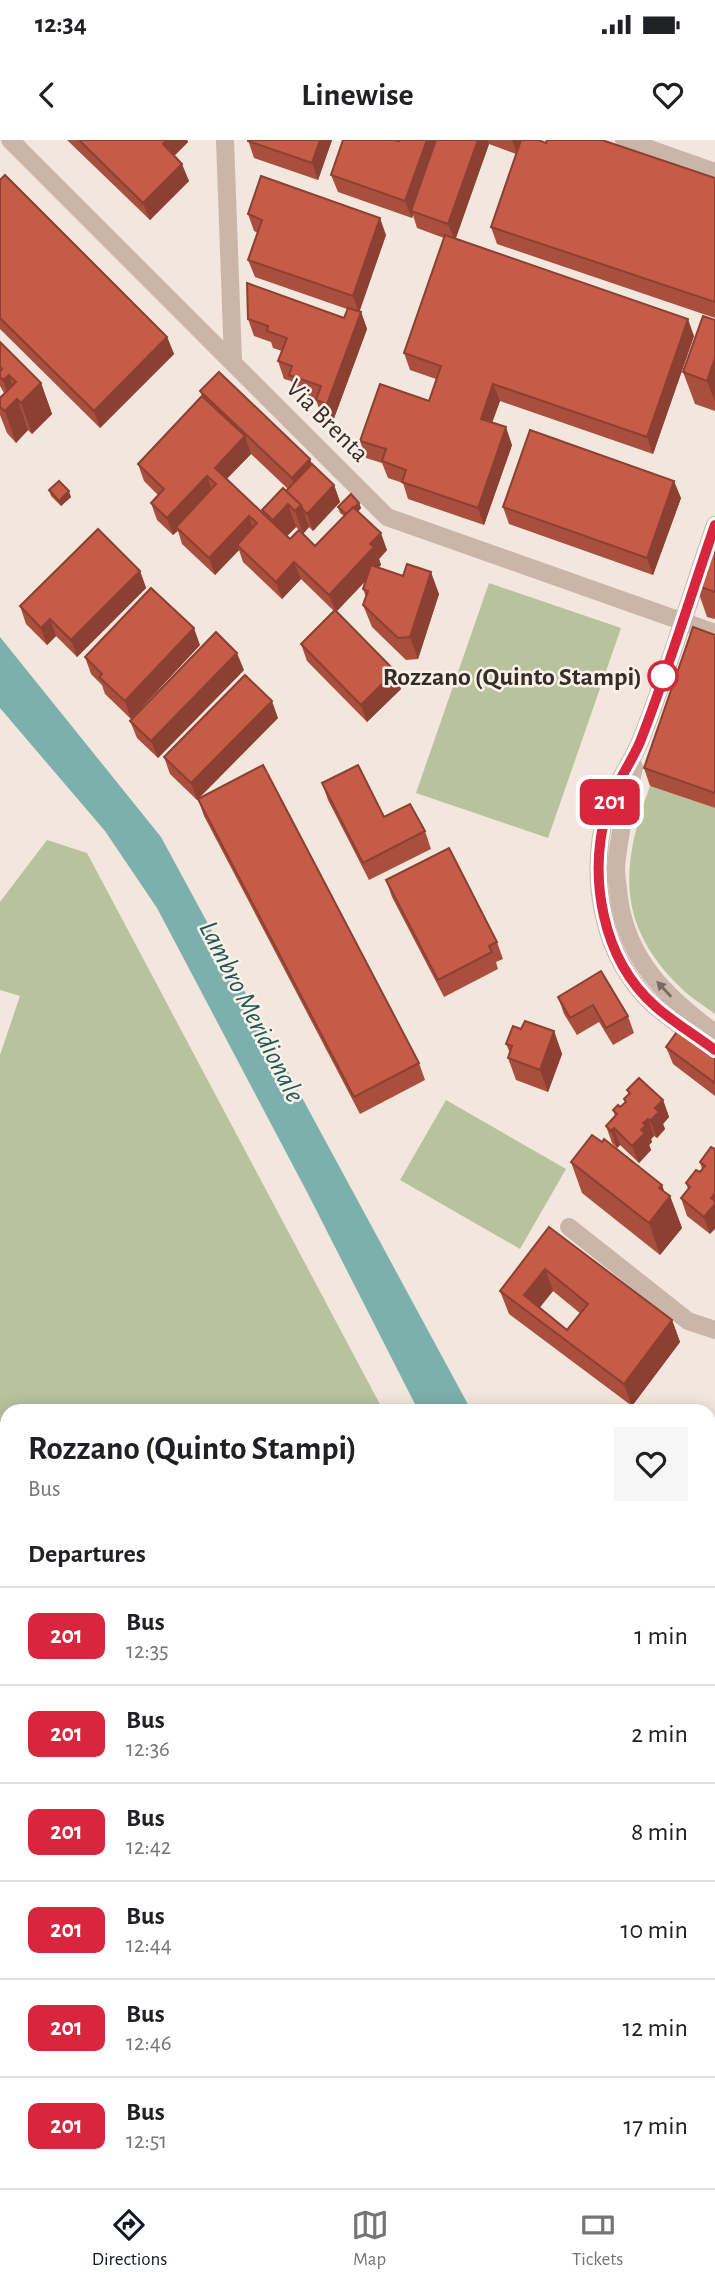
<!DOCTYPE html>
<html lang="en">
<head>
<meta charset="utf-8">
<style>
  body { margin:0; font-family:"Alegreya Sans",sans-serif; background:#f6f6f6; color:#202124; height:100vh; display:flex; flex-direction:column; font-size:26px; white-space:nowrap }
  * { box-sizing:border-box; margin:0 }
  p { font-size:23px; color:#757577 }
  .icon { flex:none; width:38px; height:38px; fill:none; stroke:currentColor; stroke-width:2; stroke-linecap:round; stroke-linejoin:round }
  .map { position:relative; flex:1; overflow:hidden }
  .drawer { position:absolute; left:0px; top:1264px; width:716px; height:786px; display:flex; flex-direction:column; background:#fff; border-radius:21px 21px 0 0; box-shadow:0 4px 18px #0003 }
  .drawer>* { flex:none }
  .badge { padding:0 14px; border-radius:10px; font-size:24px; line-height:46px }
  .map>.badge { position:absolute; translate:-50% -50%; box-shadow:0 0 0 4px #fff }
  h2 { padding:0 28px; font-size:26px; line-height:63px }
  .round { display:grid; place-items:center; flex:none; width:74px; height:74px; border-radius:0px; background:#f6f6f6 }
  .overview { display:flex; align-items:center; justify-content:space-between; height:119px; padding:0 28px }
  h1 { font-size:33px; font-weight:700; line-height:52px }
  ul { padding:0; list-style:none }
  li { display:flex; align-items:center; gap:21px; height:98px; padding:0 28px; border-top:2px solid #e0e0e0 }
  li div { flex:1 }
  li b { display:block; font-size:26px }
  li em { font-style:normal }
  li .badge { min-width:77px; font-weight:700; text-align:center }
  .status { display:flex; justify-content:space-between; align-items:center; height:49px; padding:0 35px; background:#fff; direction:ltr }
  .status svg { height:19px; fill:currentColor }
  header { display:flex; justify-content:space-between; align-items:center; height:91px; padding:0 28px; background:#fff; font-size:32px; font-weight:700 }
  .tab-bar { display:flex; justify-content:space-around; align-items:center; height:98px; border-top:2px solid #e0e0e0; background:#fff; font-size:19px; color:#757577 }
  .tab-bar a { display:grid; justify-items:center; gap:4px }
  .tab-bar .selected { color:#111827 }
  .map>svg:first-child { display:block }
  .green { fill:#b8c29d }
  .water { fill:#7cb0ad }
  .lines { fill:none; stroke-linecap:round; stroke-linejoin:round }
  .canal { stroke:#7cb0ad; stroke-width:16 }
  .minor { stroke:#cbb5a9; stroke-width:18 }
  .secondary { stroke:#9e847a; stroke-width:18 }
  .wall { fill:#aa4e3d; fill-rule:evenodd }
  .shaded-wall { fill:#8b4032 }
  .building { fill:#c65b47; stroke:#8b4032; stroke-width:2; fill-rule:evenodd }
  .oneway { fill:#7a6a63 }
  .line-casing { stroke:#fff; stroke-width:16 }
  .line { stroke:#d7263d; stroke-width:10 }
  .stop-dot { fill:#fff; stroke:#d7263d; stroke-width:3.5 }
  .labels { text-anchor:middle; stroke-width:5; stroke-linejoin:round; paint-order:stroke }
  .street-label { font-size:26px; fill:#382c29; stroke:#faf1e9 }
  .stop-label { font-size:26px; font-weight:bold; fill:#382c29; stroke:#faf1e9; text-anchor:end }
  .water-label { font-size:28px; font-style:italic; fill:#1e5958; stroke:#faf1e9 }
</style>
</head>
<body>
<div class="status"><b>12:34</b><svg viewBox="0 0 49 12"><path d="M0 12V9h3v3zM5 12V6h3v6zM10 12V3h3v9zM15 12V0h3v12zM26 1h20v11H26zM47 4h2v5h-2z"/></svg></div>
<header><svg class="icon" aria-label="back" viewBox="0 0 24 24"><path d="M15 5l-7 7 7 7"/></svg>Linewise<svg class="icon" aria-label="heart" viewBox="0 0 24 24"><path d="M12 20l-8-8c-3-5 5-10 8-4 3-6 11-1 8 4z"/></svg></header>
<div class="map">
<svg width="715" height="2048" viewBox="0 0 715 2048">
  <rect width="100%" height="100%" fill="#f2e6dd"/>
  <g class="green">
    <path d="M489,443L621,488L548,698L416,653Z"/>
    <path d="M650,646L715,668V874C703,865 688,856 677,844C615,781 622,723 650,646Z"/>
    <path d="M47,700L87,713L383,1270H7V1320L0,1305V915L20,856L0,850V762Z"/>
    <path d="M446,960L566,1029L520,1109L400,1040Z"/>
    <path d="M709,1638L715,1640V1882L709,1877Z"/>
    <path d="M715,1986V2048H574L587,2042H709V1989Z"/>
    <path d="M238,2042H319L321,2048H240Z"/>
  </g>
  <path class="water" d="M0,497L161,697L471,1270H418L307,1052L157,768L105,691L0,568Z"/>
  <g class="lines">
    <path class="canal" d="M709,1832L715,1836"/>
    <g class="minor">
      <path d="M10,0L387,377L715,493"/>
      <path d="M225,0L233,221"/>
      <path d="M624,0L715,32"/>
      <path d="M715,385C690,457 668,532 640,602C630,625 614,646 607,669C588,736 601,818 655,866C673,882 695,895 715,910"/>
      <path d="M634,627C627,660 619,693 616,727C616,737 618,748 619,758C627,820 667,858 715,893"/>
      <path d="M569,1087L688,1181L715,1190"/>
      <path d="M709,1496L715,1493"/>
      <path d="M0,1751L7,1748"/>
    </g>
    <g class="secondary">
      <path d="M709,1935L715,1932"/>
      <path d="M709,1974L715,1971"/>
      <path d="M451,2048L464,2042"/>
      <path d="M537,2048L551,2042"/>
    </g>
  </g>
  <g class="wall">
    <path d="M67,0H187L188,2L174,16L189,41L150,80Z"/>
    <path d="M248,0H332L318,40L254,18Z"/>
    <path d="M399,0H538L546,3L715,38V178L497,104L491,87L516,14L489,4L455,99L694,196L653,314L500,261L492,283L512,305L484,385L408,359L403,343L388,338L382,323L366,318L360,301L429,261L436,239L410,230L404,213L444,98L417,88L413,75L412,78L338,52L331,35L399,1Z"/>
    <path d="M0,40L167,197L174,214L100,288L0,189Z"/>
    <path d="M248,74L386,95L359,172H361L367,189L333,281L322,277L316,260L295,252L291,241L284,239L278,221L282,211L273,208L271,202L254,196L248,179L344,178L347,169L255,137L248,120L258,93L254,91Z"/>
    <path d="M715,180V271L695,264L683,232Z"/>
    <path d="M0,202L41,243L52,274L32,294L28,290L16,303L7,293L0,275V257L4,253L0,246Z"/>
    <path d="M200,251L312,324L334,345L340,362L313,391L309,387L303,394L296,387L287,396L290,399L315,406L344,376L340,373L338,367L359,363L361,368L358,372L387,410L379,419L381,425L378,427L439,454L418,519L406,520L372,487L363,465L366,457L363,449L367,439L336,472L401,549L367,582L307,521L301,504L334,471L301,439L282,459L243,422L239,410L215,435L182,404L178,391L173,395L157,380L151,363L158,355L144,341L138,324L202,256ZM251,314L288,349L262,370L264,375L226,339Z"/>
    <path d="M49,350L71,357L61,366L51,356Z"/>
    <path d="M681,358L653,435L509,384L503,367Z"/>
    <path d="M715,390V479L707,477L696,445Z"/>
    <path d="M140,431L146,448L77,517L56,496L47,505L26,484L20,466Z"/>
    <path d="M715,495V668L650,646L644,628Z"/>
    <path d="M200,505L131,579L105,554L102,545L91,534L85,517Z"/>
    <path d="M244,530L158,618L137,598L130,581Z"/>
    <path d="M278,578L198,659L419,923L425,940L360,974L204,676L198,659L197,660L170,634L164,617Z"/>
    <path d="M322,643L384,677L425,691L431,709L369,740L328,660Z"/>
    <path d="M386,740L497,802L503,819L496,822L498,829L444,857L392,757Z"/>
    <path d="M601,831L628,876L634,893L613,905L599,882L577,895L564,874L558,857Z"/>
    <path d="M521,889L554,891L562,914L548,952L516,940L508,918L510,913L506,904Z"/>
    <path d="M666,907L715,916V956L673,924Z"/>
    <path d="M627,950L663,960L669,977L663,984L665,989L657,998L654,996L651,999L652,1002L649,1005L651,1010L639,1023L620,1005L617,1008L612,1003L606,986L615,976L613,970L620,967L625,962L624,959L629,955Z"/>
    <path d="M711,1007L710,1094L687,1076L681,1058L688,1049L686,1043L702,1029L700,1022Z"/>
    <path d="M571,1022L662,1045L664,1051L670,1056L682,1088L660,1115L582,1053Z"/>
    <path d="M549,1087L672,1180L680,1202L632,1266L509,1174L500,1151ZM553,1151L581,1174L567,1190L539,1168Z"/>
    <path d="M715,1321V1348L713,1345L709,1334V1326Z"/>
    <path d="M0,1336L7,1350V1436L0,1421Z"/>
    <path d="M709,1360L715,1368V1432L709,1425Z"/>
    <path d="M0,1539L7,1554V1633L0,1618Z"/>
    <path d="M0,1847L7,1862V2010L0,1995Z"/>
  </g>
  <g class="shaded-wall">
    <path d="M167,0H187L188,2L169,21L163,4Z"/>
    <path d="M320,0H332L318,40L312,23Z"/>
    <path d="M427,0H439L411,71L413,75L412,78L405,61Z"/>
    <path d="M478,0H487L489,4L455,101L448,84Z"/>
    <path d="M512,0H523L518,15Z"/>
    <path d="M182,24L189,41L150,80L143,63Z"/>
    <path d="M380,78L386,95L359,173L353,156Z"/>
    <path d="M361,172L367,189L333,281L327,264Z"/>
    <path d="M688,179L694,196L653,314L647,297Z"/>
    <path d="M167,197L174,214L100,288L94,271Z"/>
    <path d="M715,218V262L707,241Z"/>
    <path d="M9,235L28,290L16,303L5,271L12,264L3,240Z"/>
    <path d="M41,243L52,274L32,294L21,263Z"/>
    <path d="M493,244L500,261L487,296L481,279Z"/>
    <path d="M506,287L512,305L484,385L478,368Z"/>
    <path d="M245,296L251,314L221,345L215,328Z"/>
    <path d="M310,319L319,341L300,360L292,338Z"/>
    <path d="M207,336L213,353L176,387L177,391L173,395L167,378Z"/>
    <path d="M674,341L681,358L653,435L647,418Z"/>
    <path d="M334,345L340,362L313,391L307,374Z"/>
    <path d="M69,351L71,357L61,366L59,361Z"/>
    <path d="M359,363L361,368L349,381L346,375Z"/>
    <path d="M288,364L296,387L281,402L273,380Z"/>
    <path d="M301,365L309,387L303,394L295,371Z"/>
    <path d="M249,376L255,393L237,405L239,410L215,435L209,418Z"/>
    <path d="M381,393L387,410L379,419L381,425L336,472L329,455L370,404Z"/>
    <path d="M294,422L301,439L282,459L276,442Z"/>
    <path d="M140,431L146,448L77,517L71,500Z"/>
    <path d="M431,432L439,454L418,519L410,497Z"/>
    <path d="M50,479L56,496L47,505L41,488Z"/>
    <path d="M194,488L200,505L131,579L125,561Z"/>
    <path d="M237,513L244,530L158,618L151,601Z"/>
    <path d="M395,531L401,549L367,582L361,565Z"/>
    <path d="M272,561L278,578L197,660L191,643Z"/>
    <path d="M554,891L562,914L548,952L540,930Z"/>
    <path d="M663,960L669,977L663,984L665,989L657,998L650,981L655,968Z"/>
    <path d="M648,979L654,996L651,999L652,1002L649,1005L651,1010L639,1023L632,1006L641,990L643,983Z"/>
    <path d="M614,988L620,1005L617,1008L611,991Z"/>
    <path d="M662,1045L667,1060L670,1056L682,1088L660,1115L649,1083L659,1048Z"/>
    <path d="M715,1053V1089L710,1094L704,1077L711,1058Z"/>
    <path d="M545,1129L553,1151L533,1176L524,1155Z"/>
    <path d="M672,1180L680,1202L632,1266L624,1244Z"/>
  </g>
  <g class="building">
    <path d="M79,0H167L163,4L182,24L143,63Z"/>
    <path d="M248,0H320L312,23L248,1Z"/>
    <path d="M343,0H394L399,1V0H427L405,61L331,35Z"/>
    <path d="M436,0H478L448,84L411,71Z"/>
    <path d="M521,0H538L546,3L547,0H602L715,38V162L491,87Z"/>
    <path d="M5,35L167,197L94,271L0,178V40Z"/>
    <path d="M261,36L380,78L353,156L248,120L262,80L248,74Z"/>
    <path d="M445,95L688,179L647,297L493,244L481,279L506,287L478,368L402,342L406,330L382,321L386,309L360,301L380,244L429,261L441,226L404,213Z"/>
    <path d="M247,143L344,178L348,168L361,172L327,264L316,260L321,246L289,235L292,226L278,221L287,198L267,191L268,186L248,179Z"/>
    <path d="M703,176L715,180V218L707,241L683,232Z"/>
    <path d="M0,202L41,243L21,263L17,259L5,271L0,267V258L16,242L9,235L3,240L0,237V231L2,229L0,226Z"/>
    <path d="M219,232L310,319L292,338L200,251Z"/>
    <path d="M202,256L245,296L215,328L290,399L299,390L315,406L353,367L381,393L370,404L374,407L329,455L294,422L276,442L237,405L257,383L249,376L209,418L176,387L216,344L207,336L167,378L151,363L164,349L138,324Z"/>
    <path d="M530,290L674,341L647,418L503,367Z"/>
    <path d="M312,324L334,345L307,374L303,370L301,365L286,351Z"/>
    <path d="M59,341L69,351L59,361L49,350Z"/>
    <path d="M283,348L301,365L295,371L288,364L273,380L262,370Z"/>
    <path d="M351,354L359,363L354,368L353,367L346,374L338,367Z"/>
    <path d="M98,389L140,431L71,500L50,479L41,488L20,466Z"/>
    <path d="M715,390V452L696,445Z"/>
    <path d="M407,424L431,432L410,497L398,498L363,465L368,451L363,449L371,425L403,436Z"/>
    <path d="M151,448L194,488L125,561L99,537L102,534L85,517Z"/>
    <path d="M335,470L395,531L361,565L301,504Z"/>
    <path d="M693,487L715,495V653L644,628Z"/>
    <path d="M216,492L237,513L151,601L130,581Z"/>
    <path d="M245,535L272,561L191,643L164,617Z"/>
    <path d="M263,625L419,923L354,957L198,659Z"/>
    <path d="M358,625L384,677L410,664L425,691L363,723L322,643Z"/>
    <path d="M449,708L497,802L489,806L492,812L438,840L386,740Z"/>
    <path d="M601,831L628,876L606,888L593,865L570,878L558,857Z"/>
    <path d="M525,881L554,891L540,930L508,918L512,906L506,904L513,886L521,889Z"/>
    <path d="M679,889L715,916V943L666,907Z"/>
    <path d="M639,938L663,960L655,968L659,972L650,981L648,979L643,983L646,985L641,990L645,993L632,1006L614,988L611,991L606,986L617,974L613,970L618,965L620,967L626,962L624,959L630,953L627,950Z"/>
    <path d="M592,995L602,1002L604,999L662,1045L659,1048L670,1056L649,1083L571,1022Z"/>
    <path d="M711,1007L715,1009V1053L711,1058L715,1061V1064L704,1077L681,1058L690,1047L686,1043L696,1030L700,1032L705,1026L700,1022Z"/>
    <path d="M549,1087L672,1180L624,1244L500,1151ZM545,1129L588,1164L567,1190L524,1155Z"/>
    <path d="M715,1321V1338L709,1331V1326Z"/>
    <path d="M0,1336L7,1350V1352L0,1356Z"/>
    <path d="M709,1360L715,1368V1422L709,1415Z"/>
    <path d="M7,1380V1428L0,1414V1383Z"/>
    <path d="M0,1539L7,1554V1612L1,1614L0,1611Z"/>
    <path d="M0,1847L7,1862V2003L0,1988Z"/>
    <path d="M25,2042H91L94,2048H28Z"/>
  </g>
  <defs><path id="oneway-solid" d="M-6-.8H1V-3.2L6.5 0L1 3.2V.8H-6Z" transform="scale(1.75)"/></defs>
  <use class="oneway" href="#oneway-solid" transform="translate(664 849) rotate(-133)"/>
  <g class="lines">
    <defs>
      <path id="line" d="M715,385C690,457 668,531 640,602C630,625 614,646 607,669C588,736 601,818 655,866C673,882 695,895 715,910"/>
    </defs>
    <use href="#line" class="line-casing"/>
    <use href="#line" class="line"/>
  </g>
  <circle class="stop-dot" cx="663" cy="536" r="14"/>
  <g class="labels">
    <g class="street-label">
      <text transform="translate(328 280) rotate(45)" y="9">Via Brenta</text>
    </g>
    <g class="stop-label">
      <text x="642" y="545">Rozzano (Quinto Stampi)</text>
    </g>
    <g class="water-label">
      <text transform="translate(253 871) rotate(63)" y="10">Lambro Meridionale</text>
    </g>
  </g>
</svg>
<b class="badge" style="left:610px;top:662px;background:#d7263d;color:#fff">201</b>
<section class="drawer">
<div class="overview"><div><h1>Rozzano (Quinto Stampi)</h1><p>Bus</p></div><a class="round"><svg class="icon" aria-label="heart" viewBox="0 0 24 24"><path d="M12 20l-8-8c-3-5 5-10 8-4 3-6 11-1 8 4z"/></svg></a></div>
<h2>Departures</h2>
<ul>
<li><span class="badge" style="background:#d7263d;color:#fff">201</span><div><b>Bus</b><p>12:35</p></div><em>1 min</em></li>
<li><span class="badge" style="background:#d7263d;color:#fff">201</span><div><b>Bus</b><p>12:36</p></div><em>2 min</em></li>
<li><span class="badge" style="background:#d7263d;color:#fff">201</span><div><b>Bus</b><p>12:42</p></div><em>8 min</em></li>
<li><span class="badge" style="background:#d7263d;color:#fff">201</span><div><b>Bus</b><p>12:44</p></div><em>10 min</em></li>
<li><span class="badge" style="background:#d7263d;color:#fff">201</span><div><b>Bus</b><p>12:46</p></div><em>12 min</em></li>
<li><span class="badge" style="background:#d7263d;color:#fff">201</span><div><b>Bus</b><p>12:51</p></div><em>17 min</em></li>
</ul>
</section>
</div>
<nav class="tab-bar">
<a class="selected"><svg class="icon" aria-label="directions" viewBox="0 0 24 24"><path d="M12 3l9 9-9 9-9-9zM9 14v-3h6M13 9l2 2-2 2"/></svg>Directions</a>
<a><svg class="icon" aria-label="map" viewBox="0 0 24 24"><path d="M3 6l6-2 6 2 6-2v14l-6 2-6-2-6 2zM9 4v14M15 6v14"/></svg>Map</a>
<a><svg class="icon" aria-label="tickets" viewBox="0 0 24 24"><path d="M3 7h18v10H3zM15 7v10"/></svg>Tickets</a>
</nav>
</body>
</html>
